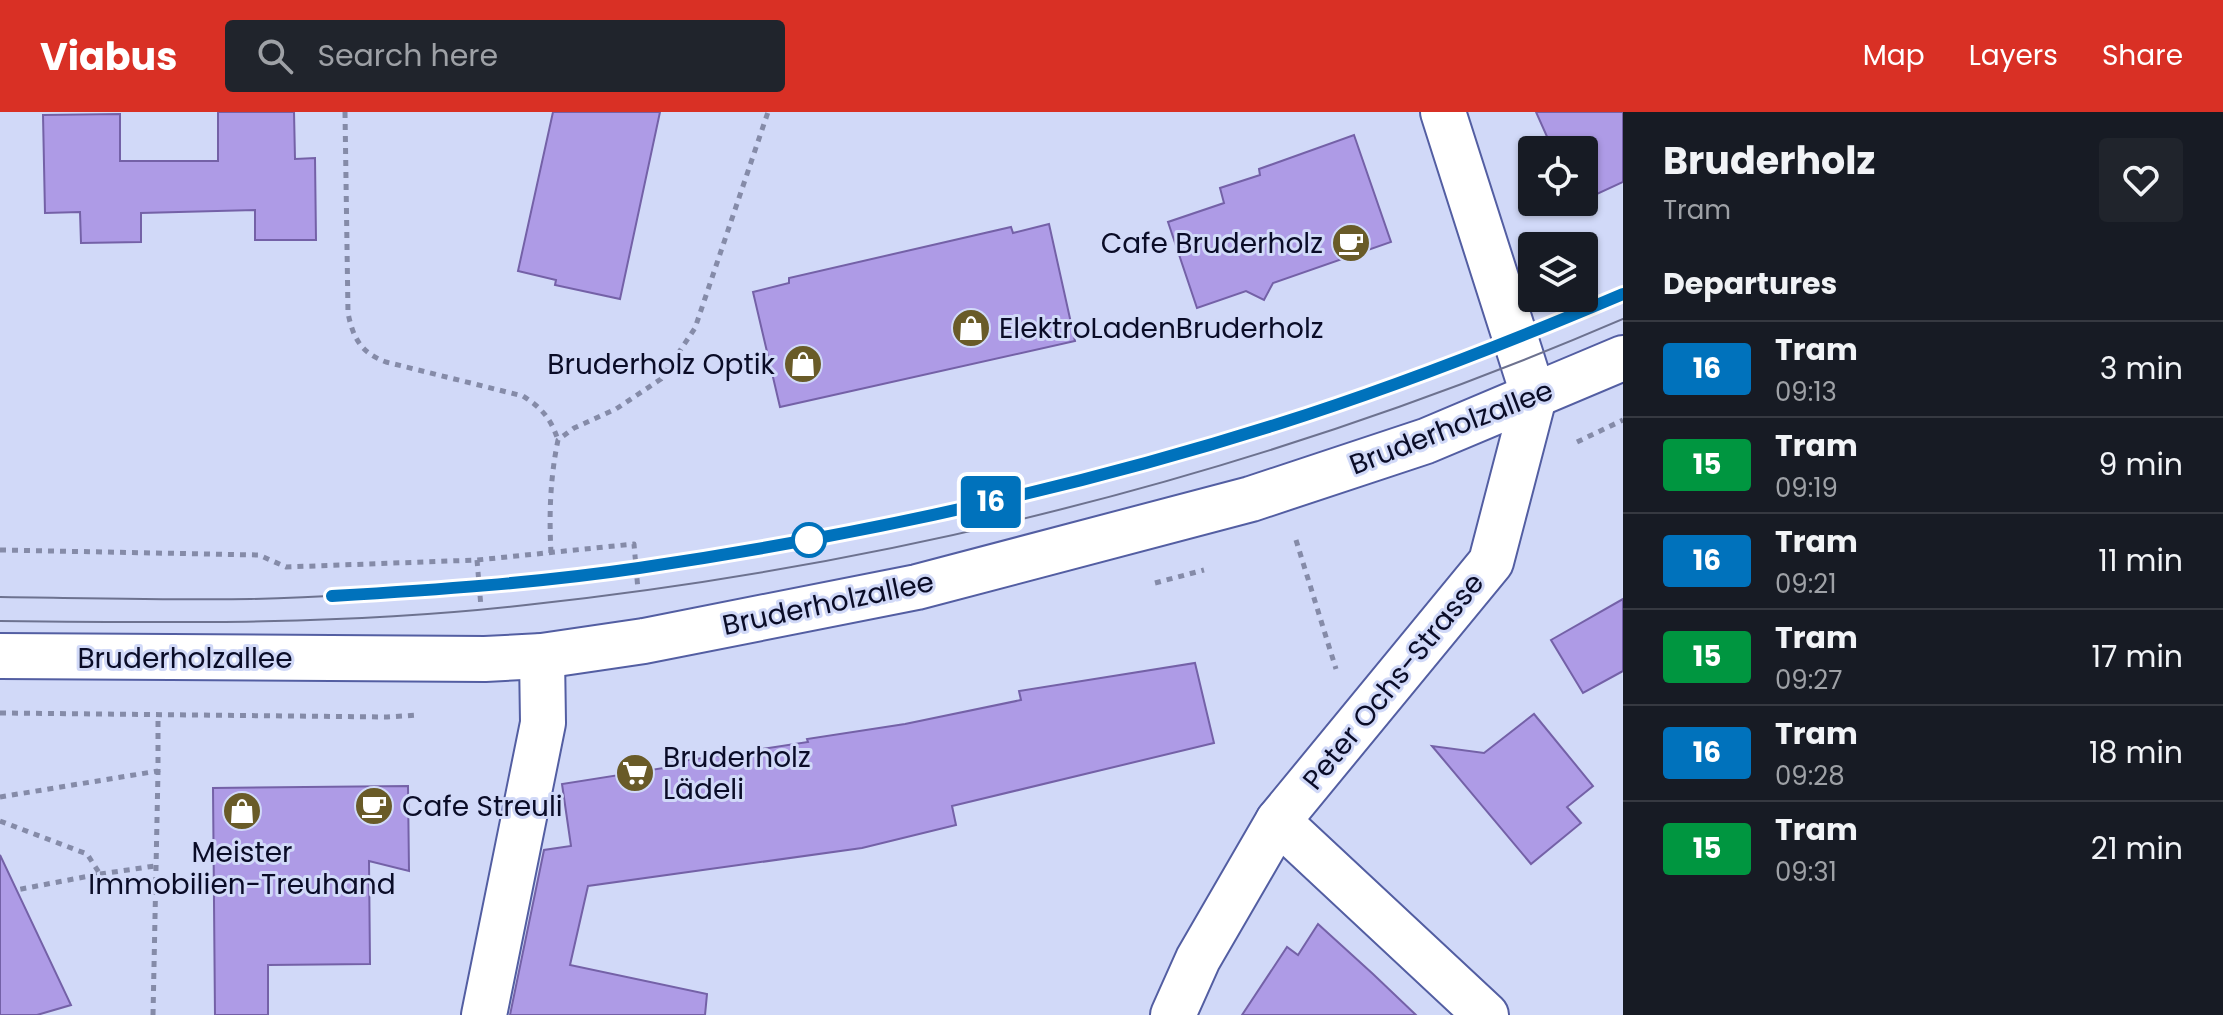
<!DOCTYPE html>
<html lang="en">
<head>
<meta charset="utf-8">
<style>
  body { margin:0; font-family:Poppins,sans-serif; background:#20242c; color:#f1f3f6; height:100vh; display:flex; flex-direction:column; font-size:30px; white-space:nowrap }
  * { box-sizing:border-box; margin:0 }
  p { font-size:26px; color:#9ea1a6 }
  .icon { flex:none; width:44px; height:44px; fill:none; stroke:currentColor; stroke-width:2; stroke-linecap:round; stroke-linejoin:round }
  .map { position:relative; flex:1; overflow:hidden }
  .details { display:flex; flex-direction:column; background:#171b24; width:600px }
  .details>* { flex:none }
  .badge { padding:0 16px; border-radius:6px; font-size:28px; line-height:52px }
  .fabs { position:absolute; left:1518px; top:24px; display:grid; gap:16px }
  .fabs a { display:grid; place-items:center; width:80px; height:80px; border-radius:8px; background:#171b24; box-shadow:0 2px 6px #0004; font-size:40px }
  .map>.badge { position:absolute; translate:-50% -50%; box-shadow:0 0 0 4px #fff }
  h2 { padding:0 40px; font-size:30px; line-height:72px }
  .round { display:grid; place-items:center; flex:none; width:84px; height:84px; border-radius:8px; background:#20242c }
  .headline { display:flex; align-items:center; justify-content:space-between; height:136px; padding:0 40px }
  h1 { font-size:38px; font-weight:700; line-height:60px }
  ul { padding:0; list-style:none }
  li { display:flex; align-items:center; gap:24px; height:96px; padding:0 40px; border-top:2px solid #363941 }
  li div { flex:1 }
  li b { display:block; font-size:30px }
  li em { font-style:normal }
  li .badge { min-width:88px; font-weight:700; text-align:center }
  header { display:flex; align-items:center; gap:48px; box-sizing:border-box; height:112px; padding:0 40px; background:#d93025; color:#fff }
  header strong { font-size:38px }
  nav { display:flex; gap:44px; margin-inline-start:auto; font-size:28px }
  .search { width:560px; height:72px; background:#20242c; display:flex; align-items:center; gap:20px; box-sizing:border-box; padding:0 28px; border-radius:8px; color:#9ea1a6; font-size:30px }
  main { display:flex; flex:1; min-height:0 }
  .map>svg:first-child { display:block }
  .building { fill:#ae9be6; stroke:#7461a7; stroke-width:2 }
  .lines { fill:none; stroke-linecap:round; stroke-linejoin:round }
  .street-casing { stroke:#535ea2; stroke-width:48 }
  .path { stroke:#858ba8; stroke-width:5; stroke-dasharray:6 6; stroke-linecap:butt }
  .street { stroke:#fff; stroke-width:44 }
  .tram { stroke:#6d728f; stroke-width:2 }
  .line-casing { stroke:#fff; stroke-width:18 }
  .line { stroke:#0072bc; stroke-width:12 }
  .stop-dot { fill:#fff; stroke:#0072bc; stroke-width:4 }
  .labels { text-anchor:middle; stroke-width:6; stroke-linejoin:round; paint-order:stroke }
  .poi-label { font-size:28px; fill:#0a0c27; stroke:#d1d9f8; text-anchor:start }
  .street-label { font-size:28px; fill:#0a0c27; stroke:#d1d9f8 }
</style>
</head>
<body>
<header>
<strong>Viabus</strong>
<div class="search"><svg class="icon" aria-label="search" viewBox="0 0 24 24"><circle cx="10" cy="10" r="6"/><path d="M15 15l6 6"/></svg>Search here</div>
<nav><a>Map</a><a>Layers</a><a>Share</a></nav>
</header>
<main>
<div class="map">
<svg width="1623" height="903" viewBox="0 0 1623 903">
  <rect width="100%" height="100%" fill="#d1d9f8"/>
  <g class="building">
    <path d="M218,0H294L295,47L315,46L316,128H255V98L141,101V130L81,131L80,100L45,101L43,3L120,2V49H218Z"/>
    <path d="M553,0H660L620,187L555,173L556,168L518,159Z"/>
    <path d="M1536,0H1623V70L1584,88V38H1553Z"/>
    <path d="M1354,23L1391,130L1273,171L1264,188L1246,179L1197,196L1168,110L1224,91L1220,76L1260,63L1259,57Z"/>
    <path d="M1049,112L1075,229L780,295L753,180L789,171V166L1011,115L1013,121Z"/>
    <path d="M1623,487V559L1583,581L1551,528Z"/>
    <path d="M1195,551L1214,631L952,694L956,713L862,736L588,774L570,853L707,882L705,903H510L544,738L571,734L562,672L670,655L669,651L808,630L807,627L905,612L1021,588L1019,579Z"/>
    <path d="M1534,602L1593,674L1567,695L1581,711L1531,752L1432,634L1484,641Z"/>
    <path d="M408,674L409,759L369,749L370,852L268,853V903H215L213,676Z"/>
    <path d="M0,743L71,893L37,903H0Z"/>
    <path d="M1318,812L1373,862L1416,903H1242L1287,835L1298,843Z"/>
  </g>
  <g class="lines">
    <defs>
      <g id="street">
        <path d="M0,544L485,547L542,544L644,529L917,475L1251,387L1426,329L1623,246"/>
        <path d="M1278,709L1486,903"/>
        <path d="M484,903L543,611L542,544"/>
        <path d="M1173,903L1198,847L1278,709L1491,450L1534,285L1443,0"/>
      </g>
    </defs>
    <use href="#street" class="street-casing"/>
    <g class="path">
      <path d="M345,0L348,201C353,226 361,241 386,250L523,284C542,296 551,307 558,328"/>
      <path d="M1577,330L1623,308"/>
      <path d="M1296,428L1336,557"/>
      <path d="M0,438L259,443L286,455L477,448L634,432L638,478"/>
      <path d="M551,441C549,402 550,367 558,328L574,316L616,297L661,267L695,216L768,0"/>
      <path d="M477,448L481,495"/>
      <path d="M1155,471L1204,458"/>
      <path d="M0,601L387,605L419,603"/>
      <path d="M0,685L158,659V603"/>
      <path d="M0,709L87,742L100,762L16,778"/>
      <path d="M100,762L155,754"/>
      <path d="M153,903L158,659"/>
    </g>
    <use href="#street" class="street"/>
    <g class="tram">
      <path d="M0,485C84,486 167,488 251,487C326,485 401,480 476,474C563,468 648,455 734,441C1040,392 1337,304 1623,182"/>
      <path d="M0,509C175,511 352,513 526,493C904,452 1274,357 1623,207"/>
    </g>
  </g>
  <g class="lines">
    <defs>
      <path id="line" d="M332,484C434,478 537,471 639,456C855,424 1070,378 1278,312C1395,275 1510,230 1623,182"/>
    </defs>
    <use href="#line" class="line-casing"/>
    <use href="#line" class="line"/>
  </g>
  <defs>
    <symbol id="cafe-disc" viewBox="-11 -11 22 22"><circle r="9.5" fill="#695b28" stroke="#d1d9f8"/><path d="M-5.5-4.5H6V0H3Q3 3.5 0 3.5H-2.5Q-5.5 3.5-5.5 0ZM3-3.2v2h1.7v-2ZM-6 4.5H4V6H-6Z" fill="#fff"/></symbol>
    <symbol id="shop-disc" viewBox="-11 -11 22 22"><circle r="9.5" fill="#695b28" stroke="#d1d9f8"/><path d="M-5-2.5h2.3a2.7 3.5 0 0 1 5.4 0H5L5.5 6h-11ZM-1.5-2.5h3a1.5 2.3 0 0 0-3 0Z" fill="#fff"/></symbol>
    <symbol id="supermarket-disc" viewBox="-11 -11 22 22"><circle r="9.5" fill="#695b28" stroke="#d1d9f8"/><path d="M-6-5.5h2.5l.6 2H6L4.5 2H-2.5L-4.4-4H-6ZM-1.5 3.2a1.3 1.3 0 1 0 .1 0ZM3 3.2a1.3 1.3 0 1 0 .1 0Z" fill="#fff"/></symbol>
  </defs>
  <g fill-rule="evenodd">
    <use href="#cafe-disc" x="1329" y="109" width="44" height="44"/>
    <use href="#shop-disc" x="949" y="194" width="44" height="44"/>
    <use href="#shop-disc" x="781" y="230" width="44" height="44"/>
    <use href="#supermarket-disc" x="613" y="639" width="44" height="44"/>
    <use href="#cafe-disc" x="352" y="672" width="44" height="44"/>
    <use href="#shop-disc" x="220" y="677" width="44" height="44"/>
  </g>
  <circle class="stop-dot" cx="809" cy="428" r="16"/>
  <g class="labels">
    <g class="poi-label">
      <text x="1323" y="141" text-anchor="end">Cafe Bruderholz</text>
      <text x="999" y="226">ElektroLadenBruderholz</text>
      <text x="775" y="262" text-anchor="end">Bruderholz Optik</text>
      <text x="663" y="655">Bruderholz<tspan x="663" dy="32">Lädeli</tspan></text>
      <text x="402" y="704">Cafe Streuli</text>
      <text x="242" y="750" text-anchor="middle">Meister<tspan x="242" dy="32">Immobilien-Treuhand</tspan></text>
    </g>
    <g class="street-label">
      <text transform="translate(1451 315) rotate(-21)" y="10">Bruderholzallee</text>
      <text transform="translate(828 491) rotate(-12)" y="10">Bruderholzallee</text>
      <text x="185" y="556">Bruderholzallee</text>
      <text transform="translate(1393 569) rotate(-51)" y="10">Peter Ochs-Strasse</text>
    </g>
  </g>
</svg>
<div class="fabs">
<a><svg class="icon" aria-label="locate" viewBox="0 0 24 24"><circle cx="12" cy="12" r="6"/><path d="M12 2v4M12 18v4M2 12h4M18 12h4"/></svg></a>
<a><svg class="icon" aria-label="layers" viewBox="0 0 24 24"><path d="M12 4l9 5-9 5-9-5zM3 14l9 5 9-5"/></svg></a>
</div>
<b class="badge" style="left:991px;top:390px;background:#0072bc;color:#fff">16</b>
</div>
<section class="details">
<div class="headline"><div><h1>Bruderholz</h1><p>Tram</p></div><a class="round"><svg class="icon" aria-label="heart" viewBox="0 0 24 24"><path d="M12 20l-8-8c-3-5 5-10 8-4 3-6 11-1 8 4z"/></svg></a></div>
<h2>Departures</h2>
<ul>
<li><span class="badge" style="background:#0072bc;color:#fff">16</span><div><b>Tram</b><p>09:13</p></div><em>3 min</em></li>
<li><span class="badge" style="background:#009640;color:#fff">15</span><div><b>Tram</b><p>09:19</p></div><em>9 min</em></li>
<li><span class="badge" style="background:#0072bc;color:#fff">16</span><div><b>Tram</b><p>09:21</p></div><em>11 min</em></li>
<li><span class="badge" style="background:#009640;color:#fff">15</span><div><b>Tram</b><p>09:27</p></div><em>17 min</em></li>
<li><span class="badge" style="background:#0072bc;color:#fff">16</span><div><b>Tram</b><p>09:28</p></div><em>18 min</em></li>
<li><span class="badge" style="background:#009640;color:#fff">15</span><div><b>Tram</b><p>09:31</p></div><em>21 min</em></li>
</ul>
</section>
</main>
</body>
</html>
